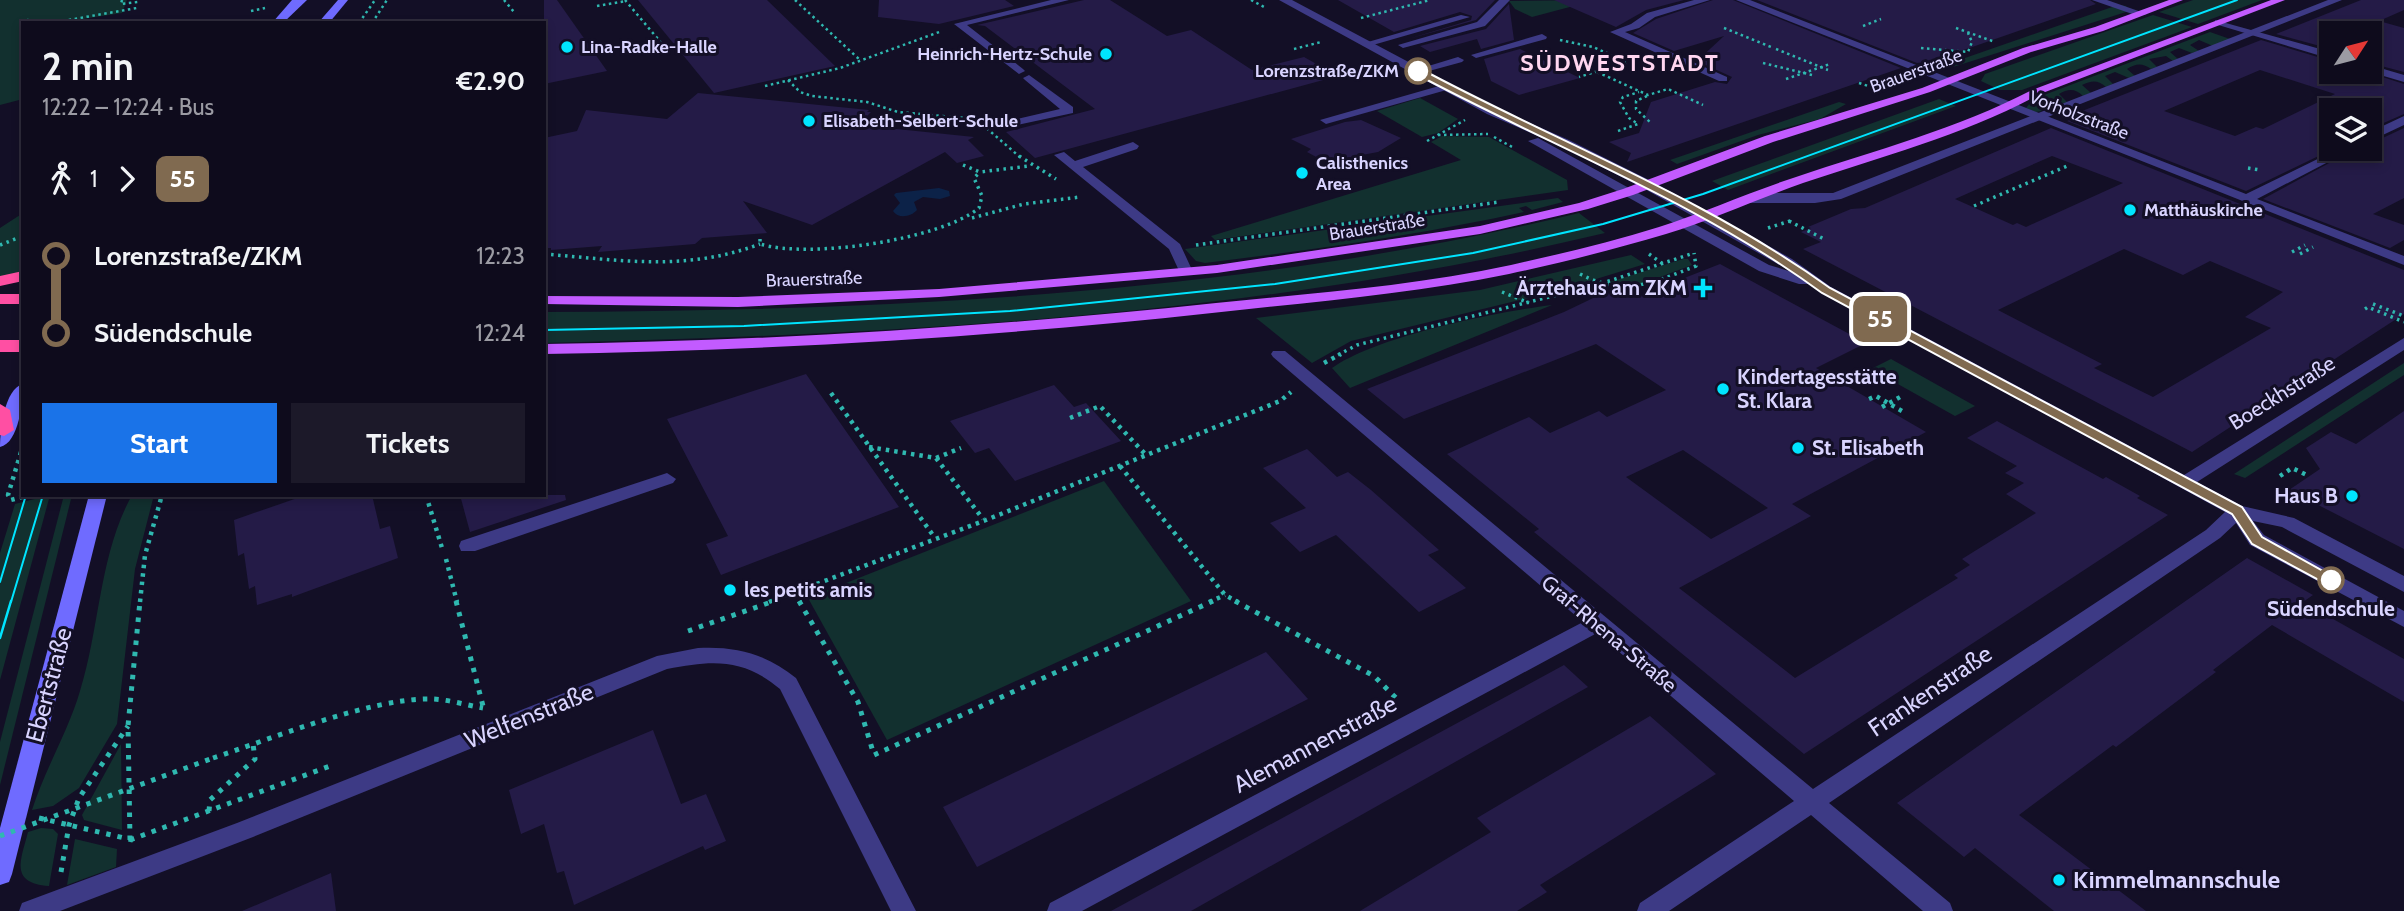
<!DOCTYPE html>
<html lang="en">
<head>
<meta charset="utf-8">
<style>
  body { margin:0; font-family:Cabin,sans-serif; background:#1c1929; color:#f1f3f6; height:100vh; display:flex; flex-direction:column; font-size:26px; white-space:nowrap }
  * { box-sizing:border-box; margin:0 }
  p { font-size:23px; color:#9b9ba3 }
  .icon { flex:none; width:38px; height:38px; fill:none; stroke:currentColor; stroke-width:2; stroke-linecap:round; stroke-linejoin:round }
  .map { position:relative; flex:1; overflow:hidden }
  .details { position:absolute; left:21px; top:21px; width:525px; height:476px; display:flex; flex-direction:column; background:#0e0b1c; border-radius:0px; box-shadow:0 4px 10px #0003,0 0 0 2px #2e2b3b }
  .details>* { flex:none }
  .badge { padding:0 14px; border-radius:10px; font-size:24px; line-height:46px }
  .needle { width:46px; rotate:54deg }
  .controls { position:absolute; left:2319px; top:21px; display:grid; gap:14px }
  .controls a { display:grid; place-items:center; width:63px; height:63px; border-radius:0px; background:#0e0b1c; box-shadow:0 4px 10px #0003,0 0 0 2px #2e2b3b; font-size:35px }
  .map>.badge { position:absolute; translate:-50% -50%; box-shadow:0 0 0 4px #fff }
  .legs { display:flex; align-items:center; gap:10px; height:77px; padding:0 21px; font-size:23px }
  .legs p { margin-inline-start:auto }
  .overview { display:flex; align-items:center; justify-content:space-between; height:119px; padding:0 21px }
  h1 { font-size:38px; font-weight:700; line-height:52px }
  .action { display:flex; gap:14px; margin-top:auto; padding:14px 21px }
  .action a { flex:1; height:80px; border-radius:0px; background:#1a73e8; color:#fff; font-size:28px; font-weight:700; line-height:80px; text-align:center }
  .action a+a { background:#1c1929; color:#f1f3f6 }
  ul { padding:0 21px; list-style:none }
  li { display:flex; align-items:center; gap:24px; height:77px; font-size:26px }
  li i { display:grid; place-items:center; width:10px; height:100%; margin:0 9px; background:currentColor }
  li i::after { content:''; width:18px; height:18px; margin:-9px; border:5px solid; border-radius:50%; background:#0e0b1c }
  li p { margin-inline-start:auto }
  li:first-child i { background:linear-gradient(#0000 50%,currentColor 0) }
  li:last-child i { background:linear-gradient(currentColor 50%,#0000 0) }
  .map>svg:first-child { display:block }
  .green { fill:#12302f }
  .water { fill:#0c2248 }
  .building { fill:#241b47; fill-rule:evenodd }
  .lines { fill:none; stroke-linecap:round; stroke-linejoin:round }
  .path-far3 { stroke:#2fb8b0; stroke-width:2.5; stroke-dasharray:2.5 3.5; stroke-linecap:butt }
  .path-far2 { stroke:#2fb8b0; stroke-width:3.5; stroke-dasharray:2.5 4.5; stroke-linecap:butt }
  .path-far1 { stroke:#2fb8b0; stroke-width:4.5; stroke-dasharray:3.5 5; stroke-linecap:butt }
  .path { stroke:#2fb8b0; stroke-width:5; stroke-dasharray:4.5 7; stroke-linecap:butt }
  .lane { fill:#3d3a85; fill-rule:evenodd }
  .street { fill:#3d3a85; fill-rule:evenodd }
  .secondary { fill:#6f6bff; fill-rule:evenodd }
  .primary { fill:#c25bff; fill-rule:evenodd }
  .highway { fill:#ff4fa3; fill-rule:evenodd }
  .tram-far1 { stroke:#00e5ff; stroke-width:2 }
  .tram { stroke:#00e5ff; stroke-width:2.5 }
  .path-bridge { stroke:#2fb8b0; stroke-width:5; stroke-dasharray:4.5 7; stroke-linecap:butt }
  .line-1 { fill:#806a50; stroke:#fff; stroke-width:2 }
  .poi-dot { fill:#00e5ff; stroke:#130f26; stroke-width:2.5 }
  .stop-1-dot { fill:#fff; stroke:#806a50; stroke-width:3.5 }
  .labels { text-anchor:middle; stroke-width:6; stroke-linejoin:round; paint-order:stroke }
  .far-poi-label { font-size:18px; font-weight:bold; fill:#d9d4ff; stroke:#130f26; text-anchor:start }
  .far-stop-label { font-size:18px; font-weight:bold; fill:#d9d4ff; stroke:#130f26; text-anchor:end }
  .far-street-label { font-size:18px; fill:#d9d4ff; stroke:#130f26 }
  .poi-label { font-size:21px; font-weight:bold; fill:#d9d4ff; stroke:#130f26; text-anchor:start }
  .street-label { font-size:21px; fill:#d9d4ff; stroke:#130f26 }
  .stop-label { font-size:21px; font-weight:bold; fill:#d9d4ff; stroke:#130f26 }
  .far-district-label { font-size:23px; font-weight:bold; letter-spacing:2px; fill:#ffd6f0; stroke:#130f26 }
  .near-street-label { font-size:24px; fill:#d9d4ff; stroke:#130f26 }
  .near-poi-label { font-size:24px; font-weight:bold; fill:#d9d4ff; stroke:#130f26; text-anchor:start }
</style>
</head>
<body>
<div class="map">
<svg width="2404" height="911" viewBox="0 0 2404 911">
  <rect width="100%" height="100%" fill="#130f26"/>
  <g class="green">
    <path d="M0,0H127L122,13L83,19L88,23H23V99L0,105Z"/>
    <path d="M1596,0L1532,17L1515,9L1509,1Z"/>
    <path d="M2193,0H2262L2198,24L2159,12Z"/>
    <path d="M2118,5L2126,6L2129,11L1950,68L1939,67Z"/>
    <path d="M2153,15L2192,27L2022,90H2000L1981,81L1985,74Z"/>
    <path d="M2210,32L2230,39L2213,46L2199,40L2190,45L2199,51L2192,53L2179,48L2170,52L2178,59L2173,61L2166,56L2149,59L2157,67L2151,69C2143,63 2136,63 2127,69L2135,76L2129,78L2115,72L2105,76L2113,84L2106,87C2098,80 2092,80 2082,85L2091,93L2083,96C2075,88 2068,89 2059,94L2067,102L2060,105L2054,99L2035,103L2042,111L2036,112L2026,108L2030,103L2044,95Z"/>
    <path d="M1420,98L1458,119L1438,133L1422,137L1377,111Z"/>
    <path d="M1939,99L1956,106L1728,190L1712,181Z"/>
    <path d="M1839,102L1846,104L1820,119L1758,135L1677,164L1670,160Z"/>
    <path d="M1442,136L1489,137L1567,180L1568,190L1215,240L1211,236L1461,160L1431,142Z"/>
    <path d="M23,195V272L0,277V228L20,215Z"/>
    <path d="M1558,198L1563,202L1532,210L1526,206L1519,208L1524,212C1418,235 1312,250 1205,263L1196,261L1185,249Z"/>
    <path d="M1579,213L1605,233C1258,316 899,334 544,343V312C886,311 1246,294 1579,213Z"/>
    <path d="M1631,255L1645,264L1557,291L1351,341L1312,363L1256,318L1480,290Z"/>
    <path d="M1683,259H1688L1692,265L1631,288L1610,282Z"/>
    <path d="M1552,305L1350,388L1332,368C1377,336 1496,312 1552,305Z"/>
    <path d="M1891,359L1975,406L1955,416L1871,369Z"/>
    <path d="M2404,363V375L2245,478L2234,474Z"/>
    <path d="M1104,481L1191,601L887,740L808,598Z"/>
    <path d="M50,495L0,680V553L15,504Z"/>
    <path d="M64,495H72L0,785V742Z"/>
    <path d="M132,495H154L135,569L117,724L79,788L53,806L32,810C45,769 68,732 80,691C100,627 99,555 132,495Z"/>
    <path d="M121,744L122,830L84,820L82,815Z"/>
    <path d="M41,828L53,829L58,834L49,886C9,883 21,860 28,832Z"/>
    <path d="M75,839L117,849L116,867L67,885Z"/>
  </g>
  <path class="water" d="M939,188L949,191L950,196L940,199L923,197L914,202L917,210C911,217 898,219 893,211L900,203L894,195L896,193Z"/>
  <g class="building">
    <path d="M544,0H557L607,71L544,84Z"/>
    <path d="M638,0H767L835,66L714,93Z"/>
    <path d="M879,0H1005L1014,6L939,24L878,17Z"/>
    <path d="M1084,0H1110L1167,36L1191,30L1252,70L1304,57L1338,76L1035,158L1006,132L1095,109L985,26L977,25Z"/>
    <path d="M1338,0H1495L1476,20L1408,39L1471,20L1472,16L1460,12L1394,32Z"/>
    <path d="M1554,0H1684L1646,10L1616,27Z"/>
    <path d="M1713,0H1733L1901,68L1627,162L1631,153L1609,142L1639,133L1651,102L1715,82L1727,84L1732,77L1697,61L1724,36L1674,51L1633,33L1656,19Z"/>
    <path d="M1757,0H2090L2096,4L1932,61L1917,63Z"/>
    <path d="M2361,0H2404V10L2379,21L2404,28V72L2370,63V33H2331V49L2276,34Z"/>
    <path d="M1509,4L1514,40L1481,49L1477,39L1430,52L1420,46L1486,29Z"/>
    <path d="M2261,40L2331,61V72H2367L2404,84V114L2370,129V110H2331L2333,149L2246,191L2067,121L2072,119L2067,117ZM2260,70L2335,94L2263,129L2256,127L2235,136L2164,111Z"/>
    <path d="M1520,49L1580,78L1519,95L1491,81L1484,59Z"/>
    <path d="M698,93L869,110L867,112H871L858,125L974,137L968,140L984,156L957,163L945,152L812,225L743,201L767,233L702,238L695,244L598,252L602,246L551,250V248H544V138L577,131L586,110L667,119Z"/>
    <path d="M1361,120L1401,138L1378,152L1351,157L1333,166L1307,152L1311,149L1291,139L1345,122Z"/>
    <path d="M2051,128L2404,270V314L2192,452L1803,249L1821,242L1801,232L1811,228L1808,227L1851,209L1865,208ZM2052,156L2123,183L2026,227L2017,223L2013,225L1955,199ZM2124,249L2183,275L2210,261L2283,292L2245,317L2271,328L2153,397L2094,368L2102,364L1998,310Z"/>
    <path d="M2404,128V198L2373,214L2404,225V240L2390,248L2263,199L2355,149H2370V144Z"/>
    <path d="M1720,264L1866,343L1816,368L1926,432L1792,504L1811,516L1679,588L1795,678L1958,578L1954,575L1970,565L1962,559L2036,513L2006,494L2024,483L2005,473L2017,466L1967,438L1997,421L2103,479L2106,477L2140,496L2137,498L2168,515L1804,754L1534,532L1539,529L1447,454L1529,417L1550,433L1599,411L1607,417L1666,390L1596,344L1404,419L1367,389L1564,312L1610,290L1636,297ZM1683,450L1768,508L1711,539L1626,477Z"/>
    <path d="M806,374L899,507L721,575L706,544L728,536L667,419Z"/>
    <path d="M1054,385L1074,407L1086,403L1121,441L1015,481L989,448L975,453L950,421Z"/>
    <path d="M2404,411V549L2289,490L2320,469L2306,448L2331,432L2356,444Z"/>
    <path d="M1307,449L1337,477L1348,472L1371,490L1439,550L1428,555L1466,588L1419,612L1336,535L1300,552L1270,523L1306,508L1263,468Z"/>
    <path d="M306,495H372L380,529L390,526L398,558L292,597V594L257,605L255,586L249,589L244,553L238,556L234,520Z"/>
    <path d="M460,495H565L566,500L470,532Z"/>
    <path d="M2247,558L2313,595L2303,602L2404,659V702L2272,625L2213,670L2216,672L2116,747L2113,745L2019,815L2146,911H2054L1975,848L1964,857L1897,803Z"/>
    <path d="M1266,652L1308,699L977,867L943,807Z"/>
    <path d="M1564,665L1588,687L1191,911H1111Z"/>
    <path d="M1650,716L1716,774L1540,885L1547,892L1517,911H1360L1491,832L1477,818Z"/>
    <path d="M653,730L681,804L706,794L726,841L705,850L703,846L574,905L564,871L557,873L544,824L521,834L509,790Z"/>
    <path d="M331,873L336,911H242Z"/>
  </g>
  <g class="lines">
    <g class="path-far3">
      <path d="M122,0L121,4L138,2"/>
      <path d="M504,0L514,12"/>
      <path d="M625,0L663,45"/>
      <path d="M795,0L860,60"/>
      <path d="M1251,0L1266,8"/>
      <path d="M597,6L626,1"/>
      <path d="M251,11L265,8"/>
      <path d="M1361,18L1430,0"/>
      <path d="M27,20L57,22L137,8"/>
      <path d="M359,23L375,0"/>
      <path d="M372,23L387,0"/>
      <path d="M1863,26L1881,19"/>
      <path d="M1724,28L1771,47"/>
      <path d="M1956,28L1995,42"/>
      <path d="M1560,40L1593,47L1627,62L1579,77"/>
      <path d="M1921,48L1968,52L1972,42L1968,33"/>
      <path d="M1294,49L1321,42"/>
      <path d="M1776,49L1828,70"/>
      <path d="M1763,63L1812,75"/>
      <path d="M1597,72L1648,95L1668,89L1703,105"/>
      <path d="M1786,79L1830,64"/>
      <path d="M788,80L800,92L812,96L867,102L898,112L976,119L1021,158"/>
      <path d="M1859,83L1868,86"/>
      <path d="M765,86L840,68L942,31"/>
      <path d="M1647,96L1636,101V109L1651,123"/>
      <path d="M1618,131L1638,124L1629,118L1620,102L1623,97L1639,92"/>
      <path d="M1438,135L1488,134"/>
      <path d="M1494,137L1514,148"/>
      <path d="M1427,141L1465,120"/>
    </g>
    <g class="path-far2">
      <path d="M1019,156L1056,179"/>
      <path d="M963,165L980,172L1029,166"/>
      <path d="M2248,168L2260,170"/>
      <path d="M1974,206L2067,166"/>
      <path d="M972,218L1024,204L1080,197"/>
      <path d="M1789,221L1826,240"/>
      <path d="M1768,228L1793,220"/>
      <path d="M760,239V244C808,259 940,240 979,208L982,196L974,178L980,172"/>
      <path d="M0,245L23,236"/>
      <path d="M1196,245L1499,202"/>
      <path d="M2292,252L2305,245"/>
      <path d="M544,254C621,260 685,272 760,244"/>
      <path d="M1649,254L1663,264"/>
      <path d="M2300,254L2313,247"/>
      <path d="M1580,274C1625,297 1652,283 1696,266L1694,253"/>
      <path d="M1502,292L1529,303"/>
      <path d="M2373,304L2404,316"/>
      <path d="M2365,309L2368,307L2404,322"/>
      <path d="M1338,355L1357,345L1597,285L1694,253"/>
    </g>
    <g class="path-far1">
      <path d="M1324,363L1341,354"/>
      <path d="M831,393L935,538"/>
      <path d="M1869,399L1876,396L1902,411"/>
      <path d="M1882,407L1902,396"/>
      <path d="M1070,418L1100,406L1146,455"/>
      <path d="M869,447L936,458L983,519"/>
      <path d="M21,452L8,495L11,500L29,495"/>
      <path d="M936,458L961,448"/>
      <path d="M1120,466L1225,595L1238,602"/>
      <path d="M2280,476L2292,468L2309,476"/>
      <path d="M426,495L442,548"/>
      <path d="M446,559L457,602"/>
      <path d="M795,594L800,602"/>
      <path d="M140,602L145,555L162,495"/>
      <path d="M769,602L986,520L1280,401L1291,392"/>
      <path d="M1209,602L1225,595"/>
    </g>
    <g class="path">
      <path d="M456,601L484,710"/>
      <path d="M799,601L858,702L874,755L1213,601"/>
      <path d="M1235,601L1374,676L1400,702"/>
      <path d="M688,631L774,601"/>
      <path d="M213,758C271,739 371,698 430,699C447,699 466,705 483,708"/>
      <path d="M209,811L210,800L255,759L253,744"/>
      <path d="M39,818L133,840"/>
      <path d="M130,840L330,766"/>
      <path d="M130,840L128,726L140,601"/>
      <path d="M61,872L69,825L79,798L128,726"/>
    </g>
    <g class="lane">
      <path d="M1051,0H1069L967,25L1023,69L1025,71L1019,74L954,24Z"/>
      <path d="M1694,0H1710L1655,17L1639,28L1625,32L1727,77V81H1719L1610,32L1631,24L1647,13Z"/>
      <path d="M2092,0H2107L2147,14L2138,16Z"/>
      <path d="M2328,0H2342L1841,199L1815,203H1750L1743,199L1761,193H1833Z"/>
      <path d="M1461,15L1470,17L1366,47L1361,44Z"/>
      <path d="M1542,34L1547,37L1546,39L1476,58L1471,55Z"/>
      <path d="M1458,57L1464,60L1462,62L1418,74L1412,71Z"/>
      <path d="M1029,75L1073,107V113L1013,126V120L1060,109L1025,80L1023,78Z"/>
      <path d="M1446,84L1452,87L1450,89L1326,124L1320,120Z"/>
      <path d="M1133,142L1139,146L1137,149L1083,167L1180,244L1193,272L1191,275H1181L1169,249L1054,155L1064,152L1075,161Z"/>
      <path d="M667,473L676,479L673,483L475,551H461L459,546L461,541Z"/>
    </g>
    <g class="street">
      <path d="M1279,0H1292L1495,108L1569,140L1653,182L1792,259L1831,287L2184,475L2404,338V350L2197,482L2242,506L2294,518L2404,576V592L2282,527L2253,521L2264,535L2404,611V627L2250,545L2236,523L2220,538L1829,803L1950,903L1953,911H1923L1811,815L1669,911H1637L1640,903L1794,801L1597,633L1082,911H1047L1050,903L1583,622L1273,357L1271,354L1273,351H1285L1813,789L2206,530L2225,512L1809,284H1799L1759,271L1528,141L1538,138L1769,265L1792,272L1643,188L1561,146L1487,114Z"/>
      <path d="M1499,0H1510L1485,26L1403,48L1398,45L1477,22Z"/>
      <path d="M1736,0H1750L2246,194L2338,149H2353L2257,199L2404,256V265Z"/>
      <path d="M2215,20L2331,52V59L2215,24Z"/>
      <path d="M2370,65L2404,75V82L2370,72Z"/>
      <path d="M2404,116V125L2370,141V132Z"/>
      <path d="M698,648C736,646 766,654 796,678L916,911H891L780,689C743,658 713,660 667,669L253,837L60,911H19L22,903L237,823L657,656Z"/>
    </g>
    <g class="secondary">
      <path d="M292,0H307L283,23H272Z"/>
      <path d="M338,0H348L329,23H318Z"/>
      <path d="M23,384C23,401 19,443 0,447C0,431 4,389 23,384Z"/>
      <path d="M89,495H107L12,874L9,882L0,885V828Z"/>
    </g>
    <g class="primary">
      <path d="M2169,0H2183L2103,31L2031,52L1930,92L1773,142L1633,195L1588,209L1480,234L1217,273L939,297L738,307L544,304V296L738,297L939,289L1217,265L1480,226L1579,203L1623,189L1765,136L1922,88L2023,48L2095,27Z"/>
      <path d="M2271,0H2285L2040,94C1965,135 1883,156 1803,183C1757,199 1712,220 1666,234C1615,249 1561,263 1509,274C1411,294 1311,302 1212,313C990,337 768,351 544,354V344C769,341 992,327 1216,303C1314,293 1414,286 1511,265C1560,254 1611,242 1659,227C1705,212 1750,192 1796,177C1876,150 1957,129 2032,90Z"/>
    </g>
    <g class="highway">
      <path d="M23,271V281L0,286V276Z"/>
      <rect x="0" y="294" width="23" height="10"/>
      <rect x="0" y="340" width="23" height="12"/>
      <path d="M0,404L10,410L14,430L4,436L0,435Z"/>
    </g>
    <g class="tram-far1">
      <path d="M544,330L744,326L1010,311L1275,284L1473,253L1603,224L1703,194L2237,0"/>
      <path d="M0,582L26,495"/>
      <path d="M11,602L43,495"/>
    </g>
    <path class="tram" d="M0,638L11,601"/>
    <path class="path-bridge" d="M0,836L213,758"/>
  </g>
  <path class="line-1" d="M1414,69H1421C1557,142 1704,197 1830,288L2242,507L2262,537L2339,580L2337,584H2326L2252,544L2232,514L1822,293C1697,201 1550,146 1414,73Z"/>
  <g class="poi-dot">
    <circle cx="567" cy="47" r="7"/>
    <circle cx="1106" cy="54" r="7"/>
    <circle cx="809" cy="121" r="7"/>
    <circle cx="1302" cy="173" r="7"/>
    <circle cx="2130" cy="210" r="7"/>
    <path d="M1699.5 277.5h7v7h7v7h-7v7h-7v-7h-7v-7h7z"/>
    <circle cx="1723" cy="389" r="7"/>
    <circle cx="1798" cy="448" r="7"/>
    <circle cx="2352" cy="496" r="7"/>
    <circle cx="730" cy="590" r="7"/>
    <circle cx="2059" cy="880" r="7"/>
  </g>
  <g class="stop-1-dot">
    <circle cx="1418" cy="71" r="12"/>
    <circle cx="2331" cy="580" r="12"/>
  </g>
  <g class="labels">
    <g class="far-poi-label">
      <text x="581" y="53">Lina-Radke-Halle</text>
      <text x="1092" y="60" text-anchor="end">Heinrich-Hertz-Schule</text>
      <text x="823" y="127">Elisabeth-Selbert-Schule</text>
      <text x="1316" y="169">Calisthenics<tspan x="1316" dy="21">Area</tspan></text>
      <text x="2144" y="216">Matthäuskirche</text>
    </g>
    <g class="far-stop-label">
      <text x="1399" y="77">Lorenzstraße/ZKM</text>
    </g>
    <g class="far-street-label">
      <text transform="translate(1916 71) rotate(-20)" y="6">Brauerstraße</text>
      <text transform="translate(2079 115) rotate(21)" y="6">Vorholzstraße</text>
      <text transform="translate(1377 227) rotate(-9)" y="6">Brauerstraße</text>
      <text transform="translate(814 279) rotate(-2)" y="6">Brauerstraße</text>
    </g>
    <g class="poi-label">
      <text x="1687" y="295" text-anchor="end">Ärztehaus am ZKM</text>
      <text x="1737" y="384">Kindertagesstätte<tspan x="1737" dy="24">St. Klara</tspan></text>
      <text x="1812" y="455">St. Elisabeth</text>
      <text x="2338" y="503" text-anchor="end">Haus B</text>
      <text x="744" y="597">les petits amis</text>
    </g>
    <g class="street-label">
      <text transform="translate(2282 393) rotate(-32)" y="7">Boeckhstraße</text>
      <text transform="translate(1609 634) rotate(40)" y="7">Graf-Rhena-Straße</text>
    </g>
    <g class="stop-label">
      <text x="2331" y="616">Südendschule</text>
    </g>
    <g class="far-district-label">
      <text x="1620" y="71">SÜDWESTSTADT</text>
    </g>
    <g class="near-street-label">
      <text transform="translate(49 685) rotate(-75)" y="8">Ebertstraße</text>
      <text transform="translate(1930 691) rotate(-34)" y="8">Frankenstraße</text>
      <text transform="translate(529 716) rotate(-22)" y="8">Welfenstraße</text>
      <text transform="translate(1315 744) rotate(-28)" y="8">Alemannenstraße</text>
    </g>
    <g class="near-poi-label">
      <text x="2073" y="888">Kimmelmannschule</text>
    </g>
  </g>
</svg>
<div class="controls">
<a><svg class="needle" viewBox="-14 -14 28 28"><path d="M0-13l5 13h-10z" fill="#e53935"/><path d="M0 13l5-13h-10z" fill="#9b9ba3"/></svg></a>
<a><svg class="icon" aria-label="layers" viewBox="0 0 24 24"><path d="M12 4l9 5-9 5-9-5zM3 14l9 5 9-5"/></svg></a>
</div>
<b class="badge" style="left:1880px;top:319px;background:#806a50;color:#fff">55</b>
<section class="details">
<div class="overview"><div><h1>2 min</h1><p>12:22 – 12:24 · Bus</p></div><b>€2.90</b></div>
<div class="legs"><svg class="icon" aria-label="walk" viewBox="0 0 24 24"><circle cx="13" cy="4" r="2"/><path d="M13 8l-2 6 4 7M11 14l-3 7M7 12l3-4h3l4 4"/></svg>1<svg class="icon" aria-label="forward" viewBox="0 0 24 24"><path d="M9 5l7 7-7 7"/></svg><b class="badge" style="background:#806a50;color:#fff">55</b></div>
<ul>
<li><i style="color:#806a50"></i><b>Lorenzstraße/ZKM</b><p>12:23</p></li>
<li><i style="color:#806a50"></i><b>Südendschule</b><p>12:24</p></li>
</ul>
<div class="action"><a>Start</a><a>Tickets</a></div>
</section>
</div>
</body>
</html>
